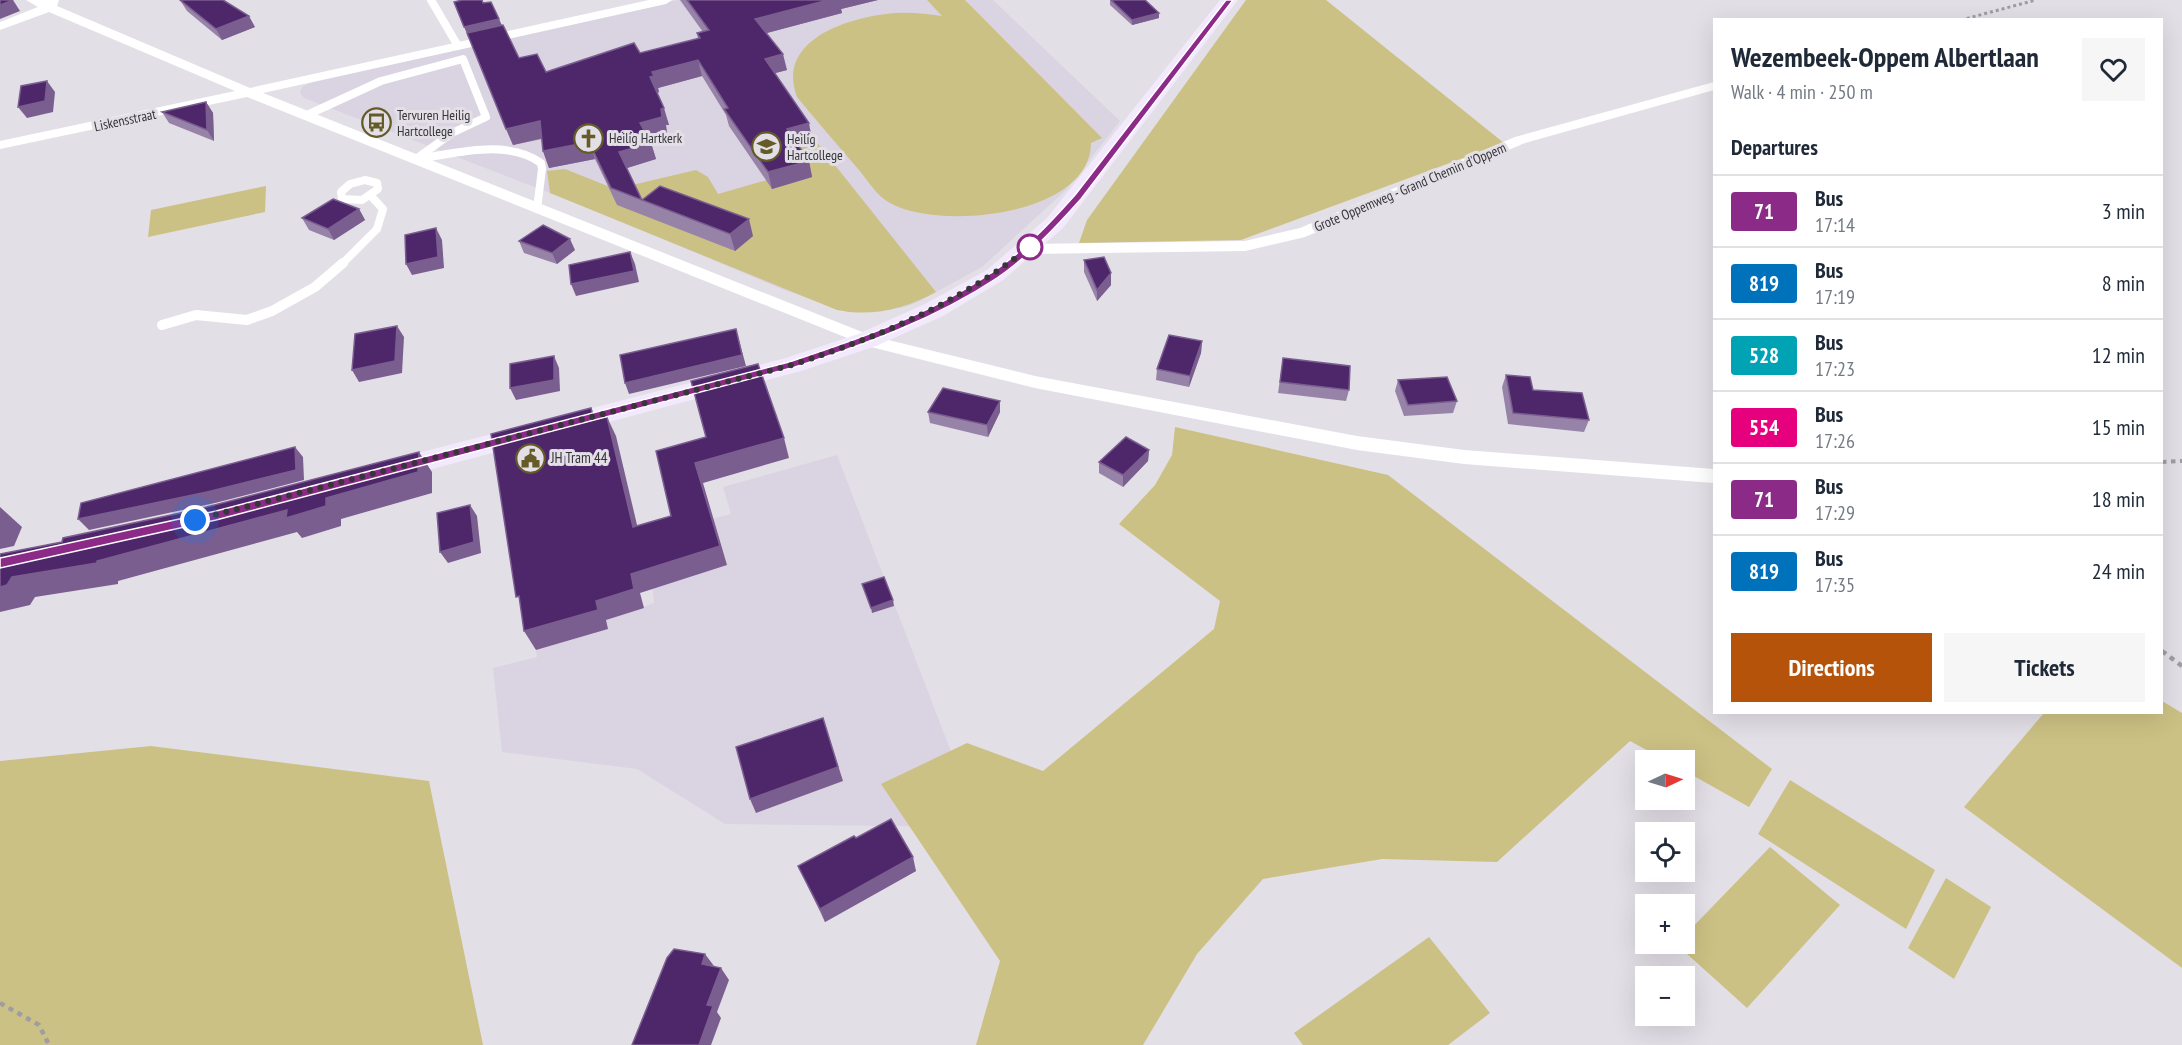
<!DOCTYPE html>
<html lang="en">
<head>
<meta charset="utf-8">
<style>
  body { margin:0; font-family:"PT Sans Narrow",sans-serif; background:#f6f6f7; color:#1f2937; height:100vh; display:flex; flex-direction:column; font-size:22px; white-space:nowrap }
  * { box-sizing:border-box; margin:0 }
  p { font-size:20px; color:#747a83 }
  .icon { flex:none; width:33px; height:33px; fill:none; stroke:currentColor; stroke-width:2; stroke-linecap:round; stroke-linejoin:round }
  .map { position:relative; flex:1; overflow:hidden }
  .sheet { position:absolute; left:1713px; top:18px; width:450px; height:696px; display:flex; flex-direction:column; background:#fff; border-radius:0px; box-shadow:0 6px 24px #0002 }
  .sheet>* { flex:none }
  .badge { padding:0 12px; border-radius:4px; font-size:21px; line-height:39px }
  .needle { width:39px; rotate:86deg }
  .buttons { position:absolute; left:1635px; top:750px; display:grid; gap:12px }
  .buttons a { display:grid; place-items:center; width:60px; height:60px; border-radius:0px; background:#fff; box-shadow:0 6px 24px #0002; font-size:30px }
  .you { position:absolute; width:30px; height:30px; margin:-15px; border:4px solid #fff; border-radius:50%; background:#1a73e8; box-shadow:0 0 0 9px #1a73e833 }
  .map>.badge { position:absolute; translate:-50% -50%; box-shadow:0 0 0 3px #fff }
  h2 { padding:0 18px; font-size:22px; line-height:54px }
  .round { display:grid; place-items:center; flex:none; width:63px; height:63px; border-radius:0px; background:#f6f6f7 }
  .overview { display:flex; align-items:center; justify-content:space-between; height:102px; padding:0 18px }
  h1 { font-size:28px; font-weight:700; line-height:45px }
  .button { display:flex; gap:12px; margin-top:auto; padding:12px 18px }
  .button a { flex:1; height:69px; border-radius:0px; background:#b45309; color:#fff; font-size:24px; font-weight:700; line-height:69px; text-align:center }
  .button a+a { background:#f6f6f7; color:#1f2937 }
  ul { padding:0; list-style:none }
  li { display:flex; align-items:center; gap:18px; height:72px; padding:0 18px; border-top:2px solid #e0e1e3 }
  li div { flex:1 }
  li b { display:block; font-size:22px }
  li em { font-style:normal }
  li .badge { min-width:66px; font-weight:700; text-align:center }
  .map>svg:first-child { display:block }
  .built { fill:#dad3e2 }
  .green { fill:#ccc184 }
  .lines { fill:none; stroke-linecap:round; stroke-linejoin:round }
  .path-far2 { stroke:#a09ca3; stroke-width:3; stroke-dasharray:3 3; stroke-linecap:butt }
  .path-far1 { stroke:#a09ca3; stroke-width:4; stroke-dasharray:4.5 4.5; stroke-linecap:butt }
  .path { stroke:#a09ca3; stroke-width:4.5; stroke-dasharray:5 5; stroke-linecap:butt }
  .lane-far1 { stroke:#fff; stroke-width:8 }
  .lane { stroke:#fff; stroke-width:10 }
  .street { fill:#fff; fill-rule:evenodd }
  .secondary { fill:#f3e9fc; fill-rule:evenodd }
  .wall { fill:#9883a8 }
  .shaded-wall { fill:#7b5e90 }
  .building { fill:#4e276a; stroke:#7b5e90; stroke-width:1.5 }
  .line { fill:#8c2b87; stroke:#fff; stroke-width:1.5 }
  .walk { stroke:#373539; stroke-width:6; stroke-dasharray:0 10.8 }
  .stop-dot { fill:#fff; stroke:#8c2b87; stroke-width:3 }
  .labels { text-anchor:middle; stroke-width:6; stroke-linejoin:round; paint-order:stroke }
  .far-poi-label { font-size:14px; fill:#373539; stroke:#e3dfe7; text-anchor:start }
  .far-street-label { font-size:14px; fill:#373539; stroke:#e3dfe7 }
  .poi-label { font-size:15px; fill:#373539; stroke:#e3dfe7; text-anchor:start }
</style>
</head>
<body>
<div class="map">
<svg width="2182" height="1045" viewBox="0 0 2182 1045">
  <rect width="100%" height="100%" fill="#e3dfe7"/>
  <g class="built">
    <path d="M678,0H993L1120,121L1066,190L982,267L918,302L902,308L848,312L784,290L594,210L304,98L300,93L302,87L310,83Z"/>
    <path d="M837,455L980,827L725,824L637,769L502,752L493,668L537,657L536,650L595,633L596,623L654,603L647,535L731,514L723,487Z"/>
  </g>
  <g class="green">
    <path d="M927,0H965L1102,138L1091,143C1091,216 939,231 890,203C877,196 868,181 859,170C838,146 817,121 797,97C775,38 853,16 896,13C912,12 927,14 942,16Z"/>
    <path d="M1246,0H1326L1504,143L1241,240L1079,243L1087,220Z"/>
    <path d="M815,140L936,292C905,309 872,317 837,310L550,193L547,171L565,169L615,189L696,170L708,177L718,194L767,180L789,147Z"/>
    <path d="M266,186L265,212L148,237L151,210Z"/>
    <path d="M1175,427L1388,475L1772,769L1749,807L1685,771L1684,760H1665L1630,741L1497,862L1382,859L1263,879L1197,954L1143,1045H976L1000,961L881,784L967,743L1043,771L1214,629L1220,601L1119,524L1155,485L1172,455Z"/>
    <path d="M2162,701L2182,713V968L1964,807L2044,713L2162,712Z"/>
    <path d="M151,746L429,781L483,1045H0V761Z"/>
    <path d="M1790,780L1935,870L1906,929L1758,834Z"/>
    <path d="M1770,847L1840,905L1747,1008L1676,944H1684L1685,935Z"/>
    <path d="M1946,878L1991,907L1954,979L1908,948Z"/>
    <path d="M1429,937L1490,1013L1448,1045H1303L1294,1033Z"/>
  </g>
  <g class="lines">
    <path class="path-far2" d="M1961,20L2036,0"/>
    <path class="path-far1" d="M2162,462L2182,461"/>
    <g class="path">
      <path d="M2162,651L2182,666"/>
      <path d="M0,1003L39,1025L49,1045"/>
    </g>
    <g class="lane-far1">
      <path d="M431,0L458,46"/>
      <path d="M307,115L381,81L463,59L486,117L452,133L416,159"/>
      <path d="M416,159C454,154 507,138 541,163L542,169L537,209"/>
      <path d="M365,180L377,183L378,189L362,200L342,199L341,192L350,184Z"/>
      <path d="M341,265L377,229L383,209L371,196"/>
    </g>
    <path class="lane" d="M162,325L196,315L247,320L272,311L315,287L343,263"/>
    <g class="street">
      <path d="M26,0H59L57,6L250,88L649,0H672L666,4L263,93L872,336L1035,376L1357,436L1464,450L1714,469V483L1464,464L1357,450L1035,388L867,346L247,97L0,149V141L235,91L49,12L0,30V22L38,7Z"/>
      <path d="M1714,82V90L1525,143L1305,237L1245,251L1027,254L1019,249L1027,244L1245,241L1300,228L1515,137Z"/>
    </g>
    <path class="secondary" d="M1220,0H1238L1063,228L1003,280L943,316L876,346L801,371L387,481L377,478L373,471L377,464L387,461L786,358L858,334L925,304L987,270L1047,218Z"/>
  </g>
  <g class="wall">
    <path d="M180,0L255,27L222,40L187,11Z"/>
    <path d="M680,0H878L841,9L842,13L767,33L787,70L775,73L812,140L797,144L809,161L812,177L772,189L729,126L726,115L702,76L658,88L659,92L657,93L669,125H666L667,134L649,139L651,143L656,159L627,168L642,200L753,236L735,251L617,205L595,159L549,168L543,151L542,139L513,145L454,2L483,3L502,25L519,58L546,72L640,53L698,39L697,33L703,32Z"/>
    <path d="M1110,0H1145L1159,13V18L1132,25L1110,5Z"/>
    <path d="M206,102L213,113L214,141L169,123L162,112Z"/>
    <path d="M359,209L365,220L334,240L309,230L302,218Z"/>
    <path d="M519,241L575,250L557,264L524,253Z"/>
    <path d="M1084,260L1111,285L1097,301L1084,272Z"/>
    <path d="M1202,341L1201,353L1189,387L1156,380L1157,369Z"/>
    <path d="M1283,358L1349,390L1346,401L1278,393Z"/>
    <path d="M1506,375L1589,420L1584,432L1508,424L1502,387Z"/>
    <path d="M1398,380L1457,401L1453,413L1404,416L1395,391Z"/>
    <path d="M1000,401V412L988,437L930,423L928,412Z"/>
    <path d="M1149,450L1148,461L1123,487L1099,473V462Z"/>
    <path d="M798,866L916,871L825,922Z"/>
  </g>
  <g class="shaded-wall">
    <path d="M13,0L20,11L0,19V5Z"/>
    <path d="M828,0H878L841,9L842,13L759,35L755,19Z"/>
    <path d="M1159,13V18L1132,25V20Z"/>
    <path d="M249,16L255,27L222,40L216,29Z"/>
    <path d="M499,19L504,30L469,37L464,27Z"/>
    <path d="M783,54L787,70L768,75L765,59Z"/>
    <path d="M698,60L702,76L658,88L659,92L655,94L650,77L652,72Z"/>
    <path d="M47,81L55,92L53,112L27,118L18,107Z"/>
    <path d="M206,102L213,113L214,141L207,130Z"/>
    <path d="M664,108L669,125H666L667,134L645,139L640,123L661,109Z"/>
    <path d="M540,121L547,137L513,145L506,129Z"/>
    <path d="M809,123L812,140L791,145L787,129Z"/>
    <path d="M589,142L595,159L549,168L543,151Z"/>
    <path d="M651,143L656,159L624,169L619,152Z"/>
    <path d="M809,161L812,177L772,189L768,172Z"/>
    <path d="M359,209L365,220L334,240L328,229Z"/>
    <path d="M749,219L753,236L735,251L730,234Z"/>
    <path d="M436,228L442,240L444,268L412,275L406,264Z"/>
    <path d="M570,239L575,250L557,264L552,253Z"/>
    <path d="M630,252L635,264L639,282L576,296L571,284Z"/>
    <path d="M1111,273V285L1097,301V290Z"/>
    <path d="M397,326L404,337L402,373L359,382L352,370Z"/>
    <path d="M736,329L746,366L629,394L625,383Z"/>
    <path d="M1202,341L1201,353L1189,387L1190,376Z"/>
    <path d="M554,356L559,368L560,391L516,400L510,388Z"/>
    <path d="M1000,401V412L988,437L987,425Z"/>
    <path d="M607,417L616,436L642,546L633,527Z"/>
    <path d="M784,438L789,458L703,483L727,565L640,593L644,608L606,620L608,629L536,650L524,631L596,601L631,574L720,546L695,463Z"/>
    <path d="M295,447L303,457L304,480L215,503L89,530L78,519Z"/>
    <path d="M1149,450L1148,461L1123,487V475Z"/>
    <path d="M419,452L432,472V493L341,519V526L302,538L297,532L118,581V584L35,597L30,605L0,612V587L12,577L97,561L287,510L326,498Z"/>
    <path d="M470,505L477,516L481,553L448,563L440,552Z"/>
    <path d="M0,507L22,527L14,546L0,549Z"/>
    <path d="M893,600L894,606L872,613L871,608Z"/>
    <path d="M823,718L843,781L756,813L750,799Z"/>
    <path d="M913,857L916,871L825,922L820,909Z"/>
    <path d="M705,954L714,966L702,964Z"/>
    <path d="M721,968L729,980L717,1012L721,1018L711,1045H699L707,1005Z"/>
  </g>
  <g class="building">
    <path d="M0,0H13L0,5Z"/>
    <path d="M180,0H223L249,16L216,29Z"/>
    <path d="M462,0H482L483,3L491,2L499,19L464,27L454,2Z"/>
    <path d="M687,0H828L755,19L783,54L765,59L809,123L787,129L809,161L768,172L724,109L728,108L698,60L652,72L654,76L650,77L664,108L661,109L662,117L640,123L651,143L619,152L642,200L660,186L749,219L730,234L611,188L589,142L543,151L540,121L506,129L467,33L503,25L519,58L537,54L546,72L634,43L640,53L700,38L697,33L709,30Z"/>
    <path d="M1111,0H1145L1159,13L1132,20Z"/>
    <path d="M47,81L45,101L18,107L21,86Z"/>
    <path d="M206,102L207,130L162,112Z"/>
    <path d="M333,199L359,209L328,229L302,218Z"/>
    <path d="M543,225L570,239L552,253L519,241Z"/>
    <path d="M436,228L438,257L406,264L405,235Z"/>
    <path d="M630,252L634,271L571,284L569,265Z"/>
    <path d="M1104,257L1111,273L1097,290L1084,260Z"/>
    <path d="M397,326L395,361L352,370L355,334Z"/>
    <path d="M736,329L742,355L625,383L620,355Z"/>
    <path d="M1169,335L1202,341L1190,376L1157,369Z"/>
    <path d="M554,356V380L510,388V364Z"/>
    <path d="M1283,358L1350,366L1349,390L1280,382Z"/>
    <path d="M758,364L784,438L695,463L720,546L631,574L634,589L596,601L598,610L524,631L519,596L516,597L491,434L591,408L594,419L607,417L633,527L671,516L656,451L706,437L691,381Z"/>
    <path d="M1506,375L1530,377L1533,390L1582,393L1589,420L1513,413Z"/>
    <path d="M1447,377L1457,401L1408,405L1398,380Z"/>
    <path d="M943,388L1000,401L987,425L928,412Z"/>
    <path d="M1126,437L1149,450L1123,475L1099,462Z"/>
    <path d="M295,447L296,470L207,492L78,519L81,503Z"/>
    <path d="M419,452L418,472L326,498V506L286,518L287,510L97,561V563L12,577L7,585L0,587V554L62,542L63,538L199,509Z"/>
    <path d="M470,505L474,542L440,552L437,513Z"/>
    <path d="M884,577L893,600L871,608L862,584Z"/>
    <path d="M823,718L838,767L750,799L736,747Z"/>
    <path d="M891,819L913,857L820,909L798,866L854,836L856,838Z"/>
    <path d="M674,949L705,954L702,964L721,968L707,1005L713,1006L699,1045H632L667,958Z"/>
  </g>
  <path class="line" d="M1226,0H1233L1081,199C1056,227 1028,257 997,278C935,319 866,344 795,367L216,520L0,568V558L216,511L789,362C859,339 929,315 991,273C1022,253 1050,223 1075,195Z"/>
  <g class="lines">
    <path class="walk" d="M195,520L792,365C881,336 956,305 1030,247"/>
  </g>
  <defs>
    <symbol id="bus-ring" viewBox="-11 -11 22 22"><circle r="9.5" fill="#e3dfe7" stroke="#645b27" stroke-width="1.5"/><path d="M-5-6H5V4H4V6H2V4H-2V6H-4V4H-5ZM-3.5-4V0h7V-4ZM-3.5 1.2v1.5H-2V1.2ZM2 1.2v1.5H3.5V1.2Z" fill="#645b27"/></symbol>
    <symbol id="church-ring" viewBox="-11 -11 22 22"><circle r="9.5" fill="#e3dfe7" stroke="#645b27" stroke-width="1.5"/><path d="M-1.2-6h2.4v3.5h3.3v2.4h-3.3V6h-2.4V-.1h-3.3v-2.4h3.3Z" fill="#645b27"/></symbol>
    <symbol id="school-ring" viewBox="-11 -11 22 22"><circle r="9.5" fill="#e3dfe7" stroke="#645b27" stroke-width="1.5"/><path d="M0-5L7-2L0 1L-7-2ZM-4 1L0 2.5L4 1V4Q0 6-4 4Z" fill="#645b27"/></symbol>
    <symbol id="civic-ring" viewBox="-11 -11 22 22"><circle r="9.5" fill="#e3dfe7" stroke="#645b27" stroke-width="1.5"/><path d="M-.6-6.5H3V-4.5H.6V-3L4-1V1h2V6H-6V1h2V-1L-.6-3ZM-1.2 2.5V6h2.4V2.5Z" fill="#645b27"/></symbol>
  </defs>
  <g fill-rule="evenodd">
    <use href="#bus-ring" x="360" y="106" width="33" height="33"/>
    <use href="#church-ring" x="572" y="122" width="33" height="33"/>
    <use href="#school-ring" x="750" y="130" width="33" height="33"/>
    <use href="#civic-ring" x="514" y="442" width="33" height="33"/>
  </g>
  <circle class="stop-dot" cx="1030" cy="247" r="12"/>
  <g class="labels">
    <g class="far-poi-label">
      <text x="397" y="120">Tervuren Heilig<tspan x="397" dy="16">Hartcollege</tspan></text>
      <text x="609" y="143">Heilig Hartkerk</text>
      <text x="787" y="144">Heilig<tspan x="787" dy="16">Hartcollege</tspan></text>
    </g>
    <g class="far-street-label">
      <text transform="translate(125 120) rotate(-12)" y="5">Liskensstraat</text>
      <text transform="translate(1410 187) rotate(-23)" y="5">Grote Oppemweg - Grand Chemin d'Oppem</text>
    </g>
    <g class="poi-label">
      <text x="551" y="463">JH Tram 44</text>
    </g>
  </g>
</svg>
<div class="buttons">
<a><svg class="needle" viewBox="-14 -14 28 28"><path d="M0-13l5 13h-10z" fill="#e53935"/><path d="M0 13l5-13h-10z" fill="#747a83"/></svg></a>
<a><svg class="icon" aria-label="locate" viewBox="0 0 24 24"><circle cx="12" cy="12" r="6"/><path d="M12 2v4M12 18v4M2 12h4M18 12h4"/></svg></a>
<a>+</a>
<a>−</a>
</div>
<div class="you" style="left:195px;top:520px"></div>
<section class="sheet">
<div class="overview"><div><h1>Wezembeek-Oppem Albertlaan</h1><p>Walk · 4 min · 250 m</p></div><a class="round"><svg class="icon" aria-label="heart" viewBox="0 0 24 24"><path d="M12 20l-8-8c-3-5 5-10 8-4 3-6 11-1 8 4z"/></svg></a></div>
<h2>Departures</h2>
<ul>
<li><span class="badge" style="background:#8c2b87;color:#fff">71</span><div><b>Bus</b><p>17:14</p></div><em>3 min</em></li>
<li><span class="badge" style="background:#0072bc;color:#fff">819</span><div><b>Bus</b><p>17:19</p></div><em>8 min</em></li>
<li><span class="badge" style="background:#00a3b4;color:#fff">528</span><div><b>Bus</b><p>17:23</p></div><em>12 min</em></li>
<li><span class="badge" style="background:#e6007e;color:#fff">554</span><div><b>Bus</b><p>17:26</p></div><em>15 min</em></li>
<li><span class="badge" style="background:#8c2b87;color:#fff">71</span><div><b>Bus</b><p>17:29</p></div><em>18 min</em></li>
<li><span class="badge" style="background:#0072bc;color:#fff">819</span><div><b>Bus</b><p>17:35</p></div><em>24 min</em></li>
</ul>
<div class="button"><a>Directions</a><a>Tickets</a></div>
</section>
</div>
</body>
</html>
